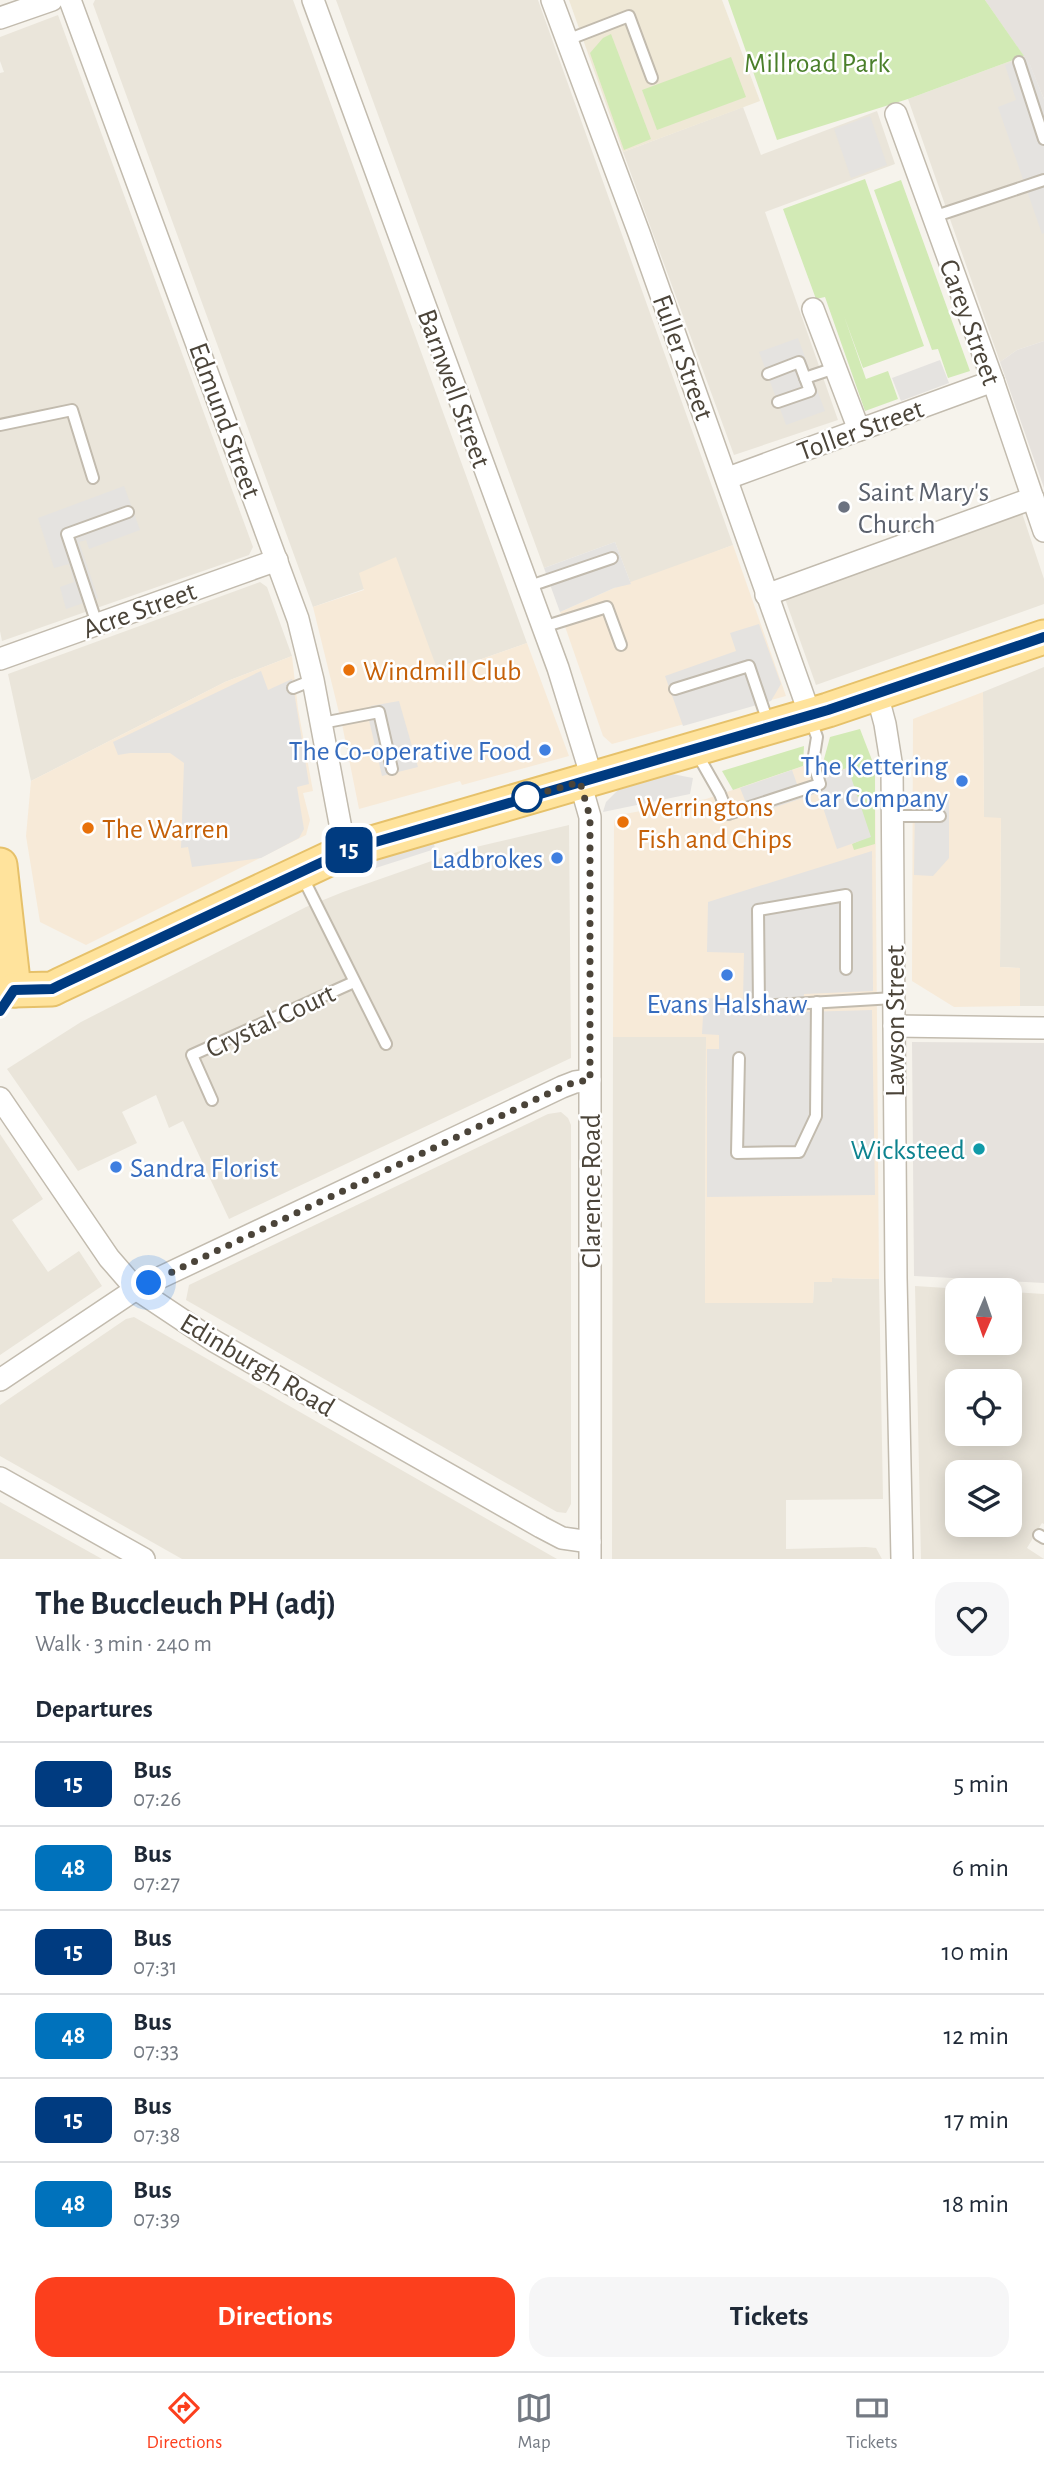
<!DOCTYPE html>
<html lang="en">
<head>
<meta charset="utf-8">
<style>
  body { margin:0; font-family:"Alegreya Sans",sans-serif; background:#f6f6f7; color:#1f2937; height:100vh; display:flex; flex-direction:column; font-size:26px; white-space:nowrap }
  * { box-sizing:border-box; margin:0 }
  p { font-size:23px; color:#747a83 }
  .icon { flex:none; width:38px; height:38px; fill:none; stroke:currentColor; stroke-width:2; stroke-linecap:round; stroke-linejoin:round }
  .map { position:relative; height:1559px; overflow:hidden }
  .sheet { display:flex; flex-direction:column; background:#fff; flex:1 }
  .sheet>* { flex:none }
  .badge { padding:0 14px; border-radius:10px; font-size:24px; line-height:46px }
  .needle { width:46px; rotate:182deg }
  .fabs { position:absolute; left:945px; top:1278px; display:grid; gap:14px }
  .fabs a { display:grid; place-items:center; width:77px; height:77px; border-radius:14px; background:#fff; box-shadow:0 4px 18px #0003; font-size:35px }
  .you { position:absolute; width:35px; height:35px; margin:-18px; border:5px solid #fff; border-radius:50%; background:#1a73e8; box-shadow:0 0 0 10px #1a73e833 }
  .map>.badge { position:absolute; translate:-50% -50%; box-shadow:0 0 0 4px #fff }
  h2 { padding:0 35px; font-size:26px; line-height:63px }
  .round { display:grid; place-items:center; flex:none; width:74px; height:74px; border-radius:21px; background:#f6f6f7 }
  .overview { display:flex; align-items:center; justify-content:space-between; height:119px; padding:0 35px }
  h1 { font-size:33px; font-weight:600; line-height:52px }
  .cta { display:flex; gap:14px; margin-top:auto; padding:14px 35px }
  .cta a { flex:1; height:80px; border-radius:21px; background:#fc3f1d; color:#fff; font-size:28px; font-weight:600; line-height:80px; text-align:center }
  .cta a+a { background:#f6f6f7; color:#1f2937 }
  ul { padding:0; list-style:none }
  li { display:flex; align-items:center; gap:21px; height:84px; padding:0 35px; border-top:2px solid #e0e1e3 }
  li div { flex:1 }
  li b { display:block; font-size:26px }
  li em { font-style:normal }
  li .badge { min-width:77px; font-weight:700; text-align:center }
  .tab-bar { display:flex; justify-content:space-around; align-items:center; height:98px; border-top:2px solid #e0e1e3; background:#fff; font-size:19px; color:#747a83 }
  .tab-bar a { display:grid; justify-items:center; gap:4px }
  .tab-bar .current { color:#fc3f1d }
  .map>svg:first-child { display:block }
  .residential { fill:#eae5da; fill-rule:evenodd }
  .commercial { fill:#f7ead8 }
  .industrial { fill:#e6e2dd }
  .education { fill:#efe8d6 }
  .green { fill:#d2eab5 }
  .parking { fill:#e5e3e0 }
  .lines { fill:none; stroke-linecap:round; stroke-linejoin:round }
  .service-casing { stroke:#c2bbae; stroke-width:14 }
  .minor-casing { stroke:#c2bbae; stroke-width:24 }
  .primary-casing { stroke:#e6c16a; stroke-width:37 }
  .service { stroke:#fff; stroke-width:10 }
  .minor { stroke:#fff; stroke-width:21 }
  .primary { stroke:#ffe39c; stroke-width:33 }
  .line-casing { stroke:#fff; stroke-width:16 }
  .line { stroke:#003b80; stroke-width:10 }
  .walk { stroke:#4b4439; stroke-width:7; stroke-dasharray:0 12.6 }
  .worship-dot { fill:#6b7280; stroke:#fff; stroke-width:2.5 }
  .food-dot { fill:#e8710a; stroke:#fff; stroke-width:2.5 }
  .shop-dot { fill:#3f7fe0; stroke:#fff; stroke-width:2.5 }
  .stop-dot { fill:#fff; stroke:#003b80; stroke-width:3.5 }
  .culture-dot { fill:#0f9aa8; stroke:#fff; stroke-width:2.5 }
  .labels { text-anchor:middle; stroke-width:5; stroke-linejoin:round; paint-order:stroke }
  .park-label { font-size:28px; fill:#4a7f2a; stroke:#fff }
  .street-label { font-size:28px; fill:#4b4439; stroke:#fff }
  .worship-label { font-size:28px; fill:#5b616d; stroke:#fff; text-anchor:start }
  .food-label { font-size:28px; fill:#c56008; stroke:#fff; text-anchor:start }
  .shop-label { font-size:28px; fill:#366cbe; stroke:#fff; text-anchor:end }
  .culture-label { font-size:28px; fill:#0d838f; stroke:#fff; text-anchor:end }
</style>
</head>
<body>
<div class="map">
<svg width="1044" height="1559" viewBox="0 0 1044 1559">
  <rect width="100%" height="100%" fill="#f6f3ec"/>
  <g class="residential">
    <path d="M95,0H293L527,643L439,674L364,589L313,607L93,4Z"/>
    <path d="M336,0H538L733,545L631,584L615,542L544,568Z"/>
    <path d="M58,15L253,547L249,555L2,641L0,631V73L4,72L0,61V37Z"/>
    <path d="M1024,56L1030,65L1044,99V341L1017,350L1000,362L908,99Z"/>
    <path d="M743,107L761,155L877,111L895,164L765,212L838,420L734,455L623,152Z"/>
    <path d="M1021,510L1044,579V604L816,685L784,596Z"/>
    <path d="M260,582L267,587L292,656L225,682L31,781L8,674Z"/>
    <path d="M1044,667V1006H1020V968L1000,967L1001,818H984L983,692Z"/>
    <path d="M569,825L571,1058L229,1219L183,1121L169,1128L156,1095L122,1112L137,1143L78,1171L7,1069L81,1022L306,907L343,892L463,850Z"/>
    <path d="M706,1036L705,1302L813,1303L814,1282H832V1278L879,1279L883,1499L786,1500V1549L866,1547L876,1548L882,1559H612L613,1037Z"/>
    <path d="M561,1112L568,1118L571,1125V1504L566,1513L557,1512L186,1300L189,1285L548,1114Z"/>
    <path d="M0,1134L43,1199L12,1220L48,1272L79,1251L102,1286L0,1355Z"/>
    <path d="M915,1286L978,1290H957V1342H1010V1292L1044,1294V1524L1042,1523L1027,1548L1044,1559H921ZM957,1381H1010V1433H957ZM957,1472H1010V1524H957Z"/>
    <path d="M134,1317L557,1559H182L0,1456V1405L126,1319Z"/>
    <path d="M0,1502L102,1559H0Z"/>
  </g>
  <g class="commercial">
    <path d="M733,545L786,696L612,744L603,736L560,612L614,588Z"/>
    <path d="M396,557L439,674L527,643L569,756L462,785L460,781L359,809L343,729L313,607L364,590L359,573Z"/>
    <path d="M292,656L298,709L313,791L303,793L310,820L306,835L86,945L40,922L26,836L31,781L225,682Z"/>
    <path d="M983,692L984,817L1001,818L1000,967L1020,968V1006L954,1007L912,981L913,719Z"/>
    <path d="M866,745L875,768L879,1279L832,1278V1282H814L813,1303H705L706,1037H613L614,821L619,815L706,799Z"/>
  </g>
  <g class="industrial">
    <path d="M985,0H1044V99L1030,65Z"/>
    <path d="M1044,341V488L1000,362L1017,350Z"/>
    <path d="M912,1042L1044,1043V1283L914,1276Z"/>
  </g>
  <path class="education" d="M569,0H722L760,101L623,152Z"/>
  <g class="green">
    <path d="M728,0H985L1024,56L908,99L777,140Z"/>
    <path d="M611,34L651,139L624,150L590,53L603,38Z"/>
    <path d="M731,57L746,97L657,130L642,90Z"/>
    <path d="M865,179L924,346L863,368L844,316L866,379L888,371L898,399L865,411L825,297L816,299L783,209Z"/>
    <path d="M901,180L970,371L948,378L938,349L932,350L874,190Z"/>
    <path d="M860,729L875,768V844L854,850L852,844L870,836L847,768L830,774L824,759L830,737Z"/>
    <path d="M804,746L803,766L733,790L722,771Z"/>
  </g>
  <g class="parking">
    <path d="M1025,57L1030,65L1044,100V233L1042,234L998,107L1016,100L1005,65Z"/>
    <path d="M870,116L887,165L851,178L834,129Z"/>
    <path d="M798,338L825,411L786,425L759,352Z"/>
    <path d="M940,360L949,383L901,401L892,378Z"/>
    <path d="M124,486L140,530L89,549L86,540L79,542L98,598L66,609L60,587L74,582L69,564L54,568L38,518Z"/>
    <path d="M615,542L631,584L614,588L560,612L544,568Z"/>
    <path d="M759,624L781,684L771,701L683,726L665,676L736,651L730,633Z"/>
    <path d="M261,671L268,690L292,679L309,784L297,787L304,829L299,838L261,858L192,867L188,847L181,848L184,763L170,753H130L118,755L113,742Z"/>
    <path d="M399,701L418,767L382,776L369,720L371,706Z"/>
    <path d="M848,768L871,837L837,849L818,793L751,815L740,788L792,770L798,787Z"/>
    <path d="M672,774L693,778L690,794L603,812L606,802L618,790Z"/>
    <path d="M915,800H949V858L933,876L914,875Z"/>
    <path d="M433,838L435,849L357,874L353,864Z"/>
    <path d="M872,851L873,991L804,994L803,1012L872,1010L875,1195L707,1197V1049H719V1035L702,1034L704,998L743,999L744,953L707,952L708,902Z"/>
  </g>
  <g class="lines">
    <defs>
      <g id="service">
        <path d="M567,40L629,16L652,78"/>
        <path d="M1019,62L1044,139"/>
        <path d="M933,217L1044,180"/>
        <path d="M768,374L799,362L810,391L778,402"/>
        <path d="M805,378L835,368"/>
        <path d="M0,425L72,410L93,478"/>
        <path d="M527,587L612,558"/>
        <path d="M97,624L67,534L128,512"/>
        <path d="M543,627L607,607L621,645"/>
        <path d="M293,688L313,680"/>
        <path d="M675,689L749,666L769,725"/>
        <path d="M322,723L379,712L392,769"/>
        <path d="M696,752L720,794L728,814L820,784L813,762L817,737L810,718"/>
        <path d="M892,816H940"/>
        <path d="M301,874L386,1044"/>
        <path d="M846,969V895L758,910L759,1006L894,998"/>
        <path d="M739,1058L737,1153L799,1152L816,1116L817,1002"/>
        <path d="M212,1100L192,1055L354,982"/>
        <path d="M1039,1535L1044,1538"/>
      </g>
      <g id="minor">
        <path d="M70,0L298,619L313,680L342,834L348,850"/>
        <path d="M313,0L558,668L592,778"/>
        <path d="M552,0L639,233L810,715"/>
        <path d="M0,18L52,0"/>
        <path d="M896,114L993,381L1044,531"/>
        <path d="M813,309L859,430"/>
        <path d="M728,478L993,381"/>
        <path d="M766,595L1033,498"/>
        <path d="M0,659L277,560"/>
        <path d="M877,694L885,724L892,768L896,1278L902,1559"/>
        <path d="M580,782L590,817V1559"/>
        <path d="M894,1026L1044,1028"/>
        <path d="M0,1098L109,1258L136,1289L214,1341L541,1527L562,1538L590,1542"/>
        <path d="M0,1380L136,1289L562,1087L575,1082L590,1080"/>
        <path d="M0,1478L144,1559"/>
      </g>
      <g id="primary">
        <path d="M0,865L14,990"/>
        <path d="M14,990L52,989L60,985L348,850L828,710L1044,637"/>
      </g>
    </defs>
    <use href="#service" class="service-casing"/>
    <use href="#minor" class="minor-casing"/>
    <use href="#primary" class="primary-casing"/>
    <use href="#service" class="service"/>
    <use href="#minor" class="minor"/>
    <use href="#primary" class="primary"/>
  </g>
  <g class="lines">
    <defs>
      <path id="line" d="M0,1011L14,990L52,989L60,985L348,850L828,710L1044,637"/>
    </defs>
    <use href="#line" class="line-casing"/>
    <use href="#line" class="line"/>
    <path class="walk" d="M149,1283L562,1087L575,1082L590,1080V817L580,782L527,797"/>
  </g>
  <circle class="worship-dot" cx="844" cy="507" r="7"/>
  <g class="food-dot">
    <circle cx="349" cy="670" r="7"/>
    <circle cx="623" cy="822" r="7"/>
    <circle cx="88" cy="828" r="7"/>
  </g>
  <g class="shop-dot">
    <circle cx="545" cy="750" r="7"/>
    <circle cx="962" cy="781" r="7"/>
    <circle cx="557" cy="858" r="7"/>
    <circle cx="727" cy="975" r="7"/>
    <circle cx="116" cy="1167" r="7"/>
  </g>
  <circle class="stop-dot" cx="527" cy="797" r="14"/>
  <circle class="culture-dot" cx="979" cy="1149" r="7"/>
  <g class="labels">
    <g class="park-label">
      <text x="817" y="72">Millroad Park</text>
    </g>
    <g class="street-label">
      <text transform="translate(971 322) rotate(70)" y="10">Carey Street</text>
      <text transform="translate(684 357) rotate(70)" y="10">Fuller Street</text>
      <text transform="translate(455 388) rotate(70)" y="10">Barnwell Street</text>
      <text transform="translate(226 420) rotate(70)" y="10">Edmund Street</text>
      <text transform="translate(860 429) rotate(-20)" y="10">Toller Street</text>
      <text transform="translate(139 609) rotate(-20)" y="10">Acre Street</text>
      <text transform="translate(270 1020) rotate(-25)" y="10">Crystal Court</text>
      <text transform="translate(894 1021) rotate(-90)" y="10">Lawson Street</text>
      <text transform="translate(590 1191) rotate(-90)" y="10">Clarence Road</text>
      <text transform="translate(258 1364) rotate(31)" y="10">Edinburgh Road</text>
    </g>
    <g class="worship-label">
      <text x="858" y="501">Saint Mary's<tspan x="858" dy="32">Church</tspan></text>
    </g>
    <g class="food-label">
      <text x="363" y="680">Windmill Club</text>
      <text x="637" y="816">Werringtons<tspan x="637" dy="32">Fish and Chips</tspan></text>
      <text x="102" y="838">The Warren</text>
    </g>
    <g class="shop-label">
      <text x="531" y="760">The Co-operative Food</text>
      <text x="948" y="775">The Kettering<tspan x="948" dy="32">Car Company</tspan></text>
      <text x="543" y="868">Ladbrokes</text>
      <text x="727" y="1013" text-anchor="middle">Evans Halshaw</text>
      <text x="130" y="1177" text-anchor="start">Sandra Florist</text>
    </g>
    <g class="culture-label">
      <text x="965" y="1159">Wicksteed</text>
    </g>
  </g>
</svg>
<div class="fabs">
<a><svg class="needle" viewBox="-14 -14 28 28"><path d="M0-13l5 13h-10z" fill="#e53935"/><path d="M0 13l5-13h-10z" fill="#747a83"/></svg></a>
<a><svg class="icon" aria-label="locate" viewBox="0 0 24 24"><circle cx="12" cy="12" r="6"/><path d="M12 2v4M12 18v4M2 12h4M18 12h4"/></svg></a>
<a><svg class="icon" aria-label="layers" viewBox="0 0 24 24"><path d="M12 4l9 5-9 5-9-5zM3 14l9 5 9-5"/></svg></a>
</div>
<div class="you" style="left:149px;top:1283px"></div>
<b class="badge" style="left:349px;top:850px;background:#003b80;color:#fff">15</b>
</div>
<section class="sheet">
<div class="overview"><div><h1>The Buccleuch PH (adj)</h1><p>Walk · 3 min · 240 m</p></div><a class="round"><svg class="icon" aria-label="heart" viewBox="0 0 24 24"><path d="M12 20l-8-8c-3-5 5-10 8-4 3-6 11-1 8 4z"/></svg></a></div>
<h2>Departures</h2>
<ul>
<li><span class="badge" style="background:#003b80;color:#fff">15</span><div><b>Bus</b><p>07:26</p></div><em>5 min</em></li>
<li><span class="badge" style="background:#0072bc;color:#fff">48</span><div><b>Bus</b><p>07:27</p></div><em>6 min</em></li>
<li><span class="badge" style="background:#003b80;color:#fff">15</span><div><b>Bus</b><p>07:31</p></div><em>10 min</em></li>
<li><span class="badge" style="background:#0072bc;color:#fff">48</span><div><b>Bus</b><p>07:33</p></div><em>12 min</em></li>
<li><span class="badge" style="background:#003b80;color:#fff">15</span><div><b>Bus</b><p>07:38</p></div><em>17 min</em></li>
<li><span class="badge" style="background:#0072bc;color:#fff">48</span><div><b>Bus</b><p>07:39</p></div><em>18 min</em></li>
</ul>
<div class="cta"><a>Directions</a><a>Tickets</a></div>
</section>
<nav class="tab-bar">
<a class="current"><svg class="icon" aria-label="directions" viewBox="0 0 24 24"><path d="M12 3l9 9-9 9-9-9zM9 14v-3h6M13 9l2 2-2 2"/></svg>Directions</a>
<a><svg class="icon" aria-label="map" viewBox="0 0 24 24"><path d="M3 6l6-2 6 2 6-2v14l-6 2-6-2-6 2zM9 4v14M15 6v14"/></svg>Map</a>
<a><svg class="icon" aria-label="tickets" viewBox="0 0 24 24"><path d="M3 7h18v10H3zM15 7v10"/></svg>Tickets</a>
</nav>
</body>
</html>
